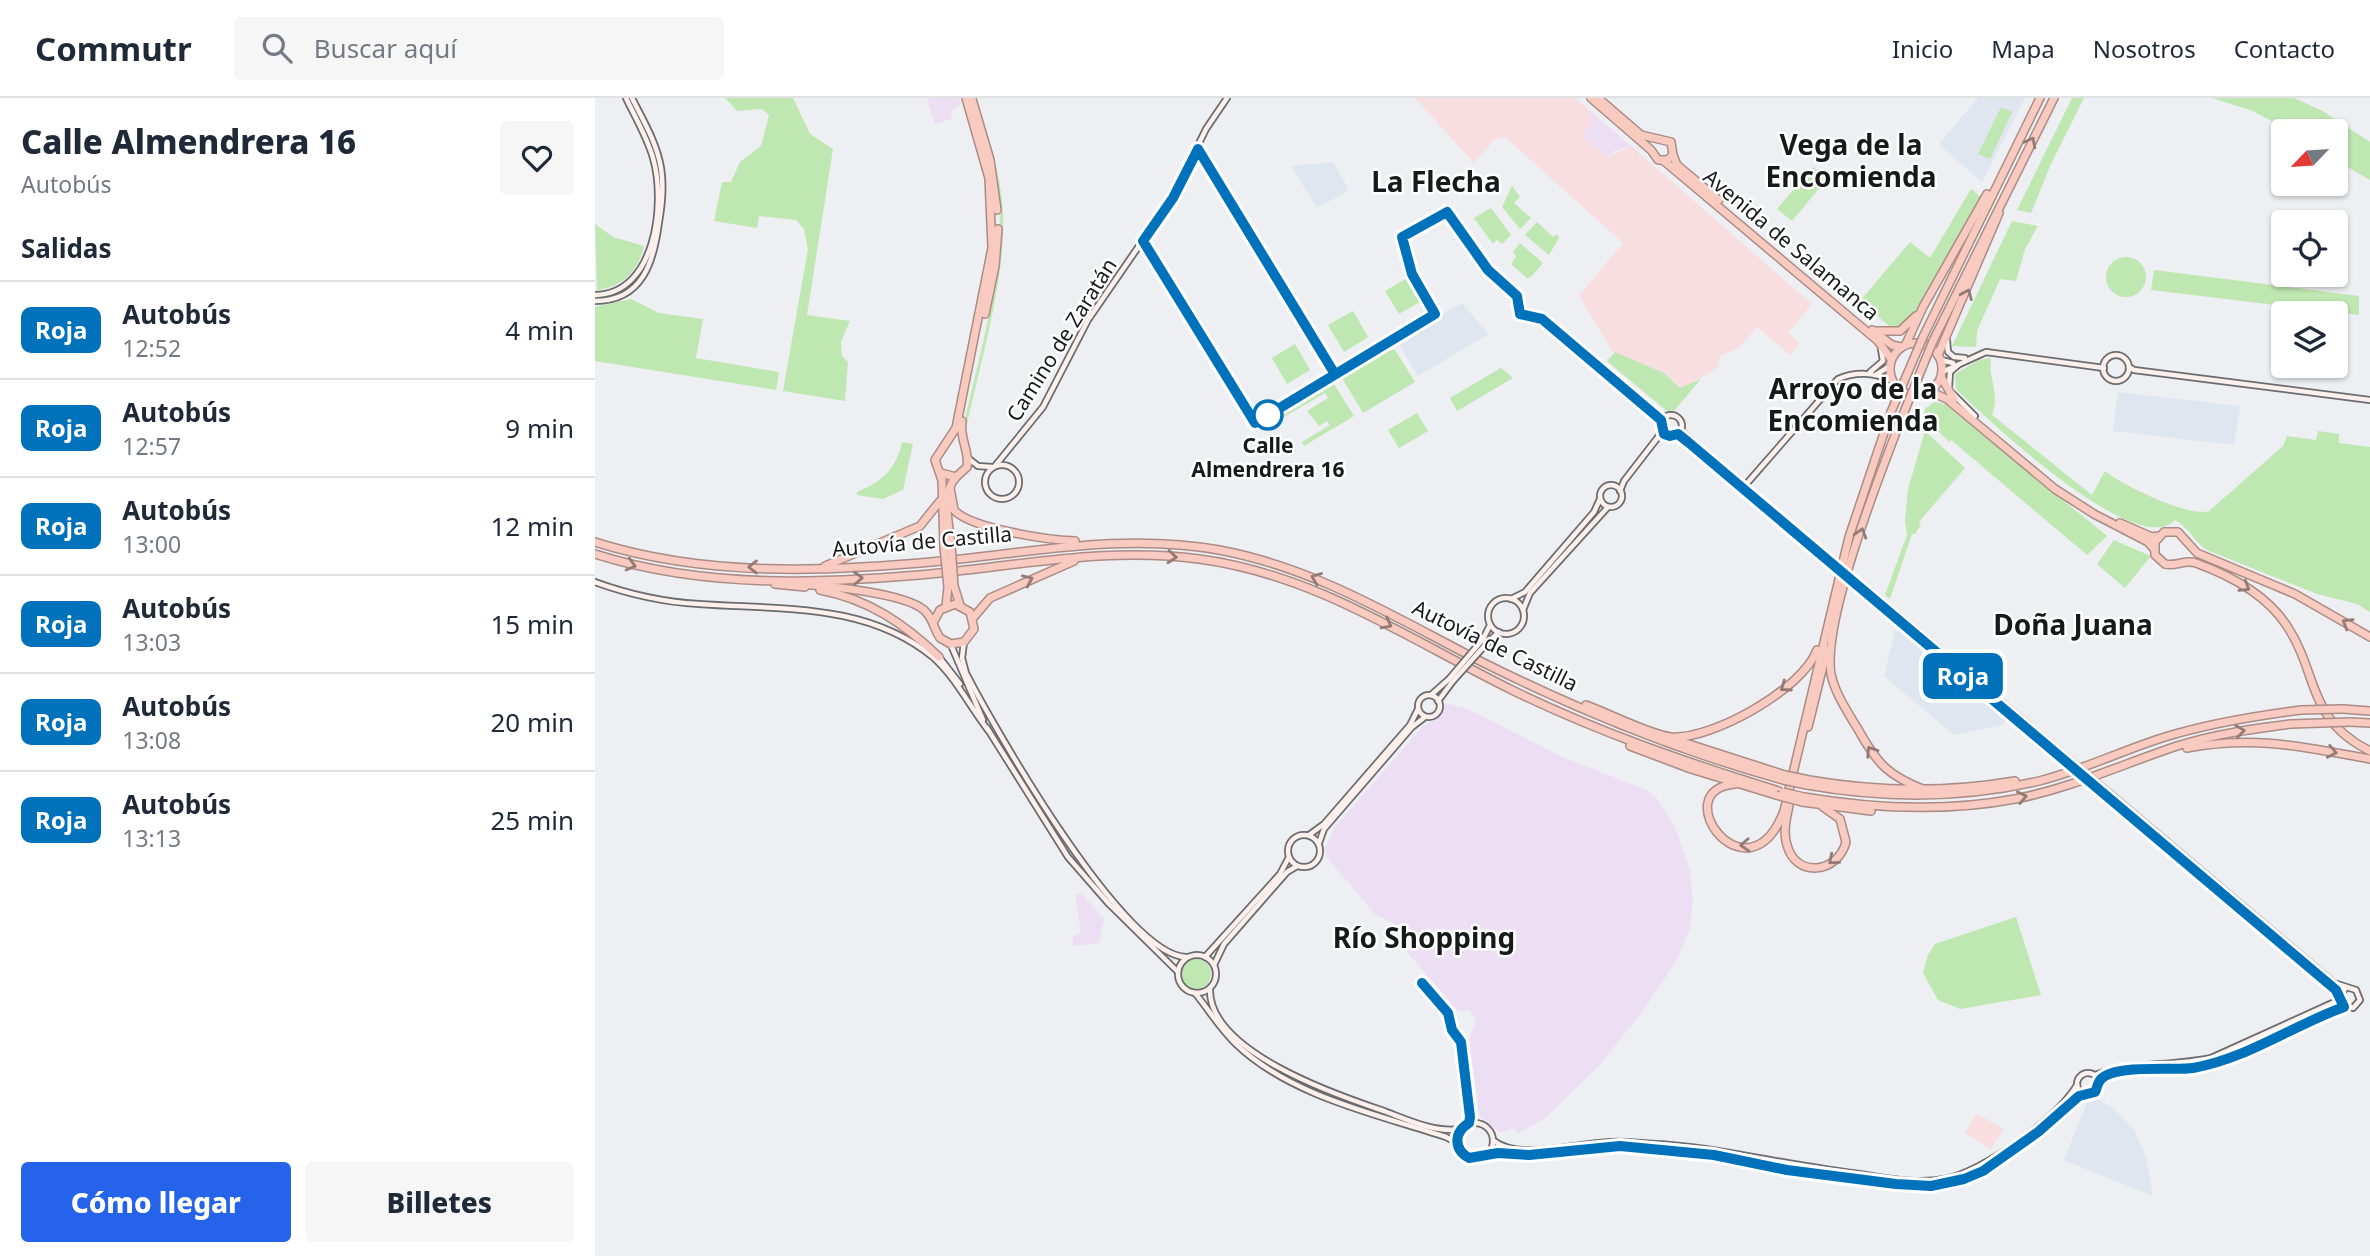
<!DOCTYPE html>
<html lang="es">
<head>
<meta charset="utf-8">
<style>
  body { margin:0; font-family:"Noto Sans",sans-serif; background:#f6f6f7; color:#1f2937; height:100vh; display:flex; flex-direction:column; font-size:26px; white-space:nowrap }
  * { box-sizing:border-box; margin:0 }
  p { font-size:23px; color:#747a83 }
  .icon { flex:none; width:38px; height:38px; fill:none; stroke:currentColor; stroke-width:2; stroke-linecap:round; stroke-linejoin:round }
  .map { position:relative; flex:1; overflow:hidden }
  .panel { display:flex; flex-direction:column; background:#fff; width:595px }
  .panel>* { flex:none }
  .badge { padding:0 14px; border-radius:10px; font-size:24px; line-height:46px }
  .needle { width:46px; rotate:245deg }
  .tools { position:absolute; left:1676px; top:21px; display:grid; gap:14px }
  .tools a { display:grid; place-items:center; width:77px; height:77px; border-radius:7px; background:#fff; box-shadow:0 2px 5px #0004; font-size:35px }
  .map>.badge { position:absolute; translate:-50% -50%; box-shadow:0 0 0 4px #fff }
  h2 { padding:0 21px; font-size:26px; line-height:63px }
  .round { display:grid; place-items:center; flex:none; width:74px; height:74px; border-radius:7px; background:#f6f6f7 }
  .headline { display:flex; align-items:center; justify-content:space-between; height:119px; padding:0 21px }
  h1 { font-size:33px; font-weight:800; line-height:52px }
  .cta { display:flex; gap:14px; margin-top:auto; padding:14px 21px }
  .cta a { flex:1; height:80px; border-radius:7px; background:#2563eb; color:#fff; font-size:28px; font-weight:800; line-height:80px; text-align:center }
  .cta a+a { background:#f6f6f7; color:#1f2937 }
  ul { padding:0; list-style:none }
  li { display:flex; align-items:center; gap:21px; height:98px; padding:0 21px; border-top:2px solid #e0e1e3 }
  li div { flex:1 }
  li b { display:block; font-size:26px }
  li em { font-style:normal }
  li .badge { min-width:77px; font-weight:700; text-align:center }
  header { display:flex; align-items:center; gap:42px; box-sizing:border-box; height:98px; padding:0 35px; background:#fff; border-bottom:2px solid #e0e1e3 }
  header strong { font-size:33px }
  nav { display:flex; gap:38px; margin-inline-start:auto; font-size:24px }
  .search { width:490px; height:63px; background:#f6f6f7; display:flex; align-items:center; gap:18px; box-sizing:border-box; padding:0 24px; border-radius:7px; color:#747a83; font-size:26px }
  main { display:flex; flex:1; min-height:0 }
  .map>svg:first-child { display:block }
  .commercial { fill:#eddff3 }
  .industrial { fill:#f8dde1 }
  .built { fill:#dfe6f0 }
  .green { fill:#bfe7b1 }
  .lines { fill:none; stroke-linecap:round; stroke-linejoin:round }
  .secondary-casing { stroke:#6a6c6f; stroke-width:8 }
  .highway-casing { stroke:#aa8c86; stroke-width:10 }
  .secondary { stroke:#fdefec; stroke-width:4.5 }
  .highway { stroke:#f9cac0; stroke-width:7 }
  .secondary-bridge-casing { stroke:#6a6c6f; stroke-width:8; stroke-linecap:butt }
  .highway-bridge-casing { stroke:#aa8c86; stroke-width:10; stroke-linecap:butt }
  .secondary-bridge { stroke:#fdefec; stroke-width:4.5 }
  .highway-bridge { stroke:#f9cac0; stroke-width:7 }
  .oneway { stroke:#947a75 }
  .line-casing { stroke:#fff; stroke-width:16 }
  .line { stroke:#0072bc; stroke-width:10 }
  .stop-dot { fill:#fff; stroke:#0072bc; stroke-width:3.5 }
  .labels { text-anchor:middle; stroke-width:5; stroke-linejoin:round; paint-order:stroke }
  .street-label { font-size:21px; fill:#18191a; stroke:#fff }
  .stop-label { font-size:21px; font-weight:bold; fill:#18191a; stroke:#fff }
  .district-label { font-size:28px; font-weight:bold; fill:#18191a; stroke:#fff }
</style>
</head>
<body>
<header>
<strong>Commutr</strong>
<div class="search"><svg class="icon" aria-label="search" viewBox="0 0 24 24"><circle cx="10" cy="10" r="6"/><path d="M15 15l6 6"/></svg>Buscar aquí</div>
<nav><a>Inicio</a><a>Mapa</a><a>Nosotros</a><a>Contacto</a></nav>
</header>
<main>
<section class="panel">
<div class="headline"><div><h1>Calle Almendrera 16</h1><p>Autobús</p></div><a class="round"><svg class="icon" aria-label="heart" viewBox="0 0 24 24"><path d="M12 20l-8-8c-3-5 5-10 8-4 3-6 11-1 8 4z"/></svg></a></div>
<h2>Salidas</h2>
<ul>
<li><span class="badge" style="background:#0072bc;color:#fff">Roja</span><div><b>Autobús</b><p>12:52</p></div><em>4 min</em></li>
<li><span class="badge" style="background:#0072bc;color:#fff">Roja</span><div><b>Autobús</b><p>12:57</p></div><em>9 min</em></li>
<li><span class="badge" style="background:#0072bc;color:#fff">Roja</span><div><b>Autobús</b><p>13:00</p></div><em>12 min</em></li>
<li><span class="badge" style="background:#0072bc;color:#fff">Roja</span><div><b>Autobús</b><p>13:03</p></div><em>15 min</em></li>
<li><span class="badge" style="background:#0072bc;color:#fff">Roja</span><div><b>Autobús</b><p>13:08</p></div><em>20 min</em></li>
<li><span class="badge" style="background:#0072bc;color:#fff">Roja</span><div><b>Autobús</b><p>13:13</p></div><em>25 min</em></li>
</ul>
<div class="cta"><a>Cómo llegar</a><a>Billetes</a></div>
</section>
<div class="map">
<svg width="1775" height="1158" viewBox="0 0 1775 1158">
  <rect width="100%" height="100%" fill="#edeff2"/>
  <g class="commercial">
    <path d="M332,0H364L366,6L357,12L356,21L340,26Z"/>
    <path d="M994,12L1036,48L1019,53L1013,59L987,38L996,27Z"/>
    <path d="M850,605L873,611L972,661L1052,692L1063,702L1079,727L1095,772L1098,805L1095,831L1079,867L1044,918L1003,969L950,1020L922,1036L919,1030L905,1035L885,1018L874,942L881,922L875,913L861,912L857,906L805,846L799,826L781,817L733,761L730,752L739,730L828,628L843,620Z"/>
    <path d="M487,796L509,821L504,845L478,848L477,839L486,835L480,797Z"/>
  </g>
  <g class="industrial">
    <path d="M820,0H980L994,12L996,27L988,38L1013,59L1036,48L1217,206L1193,235L1204,245L1195,257L1162,229L1143,251L1125,258L1123,269L1088,291L1069,275L1017,253L984,198L1028,145L910,39L899,42L879,65Z"/>
    <path d="M1382,1016L1409,1031L1396,1051L1370,1035Z"/>
  </g>
  <g class="built">
    <path d="M1383,0H1430L1387,84L1344,46Z"/>
    <path d="M738,64L754,92L722,110L696,68Z"/>
    <path d="M867,205L893,236L823,278L802,243Z"/>
    <path d="M1523,294L1645,308L1639,347L1518,333Z"/>
    <path d="M1301,529L1411,623L1406,627L1359,637L1289,578Z"/>
    <path d="M1501,1000L1518,1010L1540,1033L1551,1060L1558,1098L1469,1062L1493,1002Z"/>
  </g>
  <g class="green">
    <path d="M130,0H198L215,36L238,51L212,217L255,223L246,244L247,258L253,264L250,303L188,293L213,151L209,131L201,122L164,118L162,130L119,123L127,84H136L145,64L166,48L174,17L167,11L142,13Z"/>
    <path d="M378,0H381C393,38 406,75 408,115C411,181 385,265 371,331H368C384,256 410,175 404,98C401,65 388,32 378,0Z"/>
    <path d="M1477,0H1489L1456,66L1436,115L1422,112Z"/>
    <path d="M1617,0H1699L1726,12L1775,44V82L1741,62L1743,32L1718,22L1741,33H1694L1658,13Z"/>
    <path d="M1406,9L1417,14L1395,61L1383,56Z"/>
    <path d="M1218,69L1232,81L1197,123L1182,111Z"/>
    <path d="M917,88L925,99L919,105L936,120L925,131L907,109Z"/>
    <path d="M1376,91L1387,100L1326,208L1316,223L1300,233L1265,203L1315,144L1335,160Z"/>
    <path d="M896,110L916,137L907,146L902,142L898,146L879,120Z"/>
    <path d="M1417,123L1443,128L1430,151L1421,183L1405,181L1382,233L1381,249L1357,248Z"/>
    <path d="M942,124L958,139L962,136L964,140L954,157L930,137Z"/>
    <path d="M0,126L18,139L49,148C43,173 28,189 2,192Z"/>
    <path d="M925,145L948,165L936,179L932,180L916,166L921,159L918,154Z"/>
    <circle cx="1531" cy="179" r="20"/>
    <path d="M1559,172L1764,198V217L1556,192Z"/>
    <path d="M814,179L828,202L804,216L790,193Z"/>
    <path d="M36,201L64,215L108,221L101,260L184,274L181,292L0,263V209Z"/>
    <path d="M758,213L773,239L749,254L733,227Z"/>
    <path d="M700,246L715,272L692,286L677,260Z"/>
    <path d="M795,252H800L820,284L768,315L747,280Z"/>
    <path d="M1020,254L1069,275L1085,290L1106,281L1079,313H1072L1012,263Z"/>
    <path d="M1396,260C1393,280 1405,296 1397,317L1497,397L1510,373C1527,387 1594,420 1614,413L1688,348L1692,338L1721,342L1723,333L1744,336V345L1775,349V514L1762,506L1722,496L1612,452C1598,443 1594,429 1580,422C1542,463 1391,320 1361,291L1360,276L1384,262Z"/>
    <path d="M906,270L918,280L862,313L855,300Z"/>
    <path d="M737,283L759,318L709,348L707,344L735,327L732,323L724,328L712,313L733,300L730,295L687,320L684,315Z"/>
    <path d="M1339,304L1350,306L1512,438L1492,457L1356,342L1354,344L1329,319L1330,311Z"/>
    <path d="M822,315L833,333L804,350L793,332Z"/>
    <path d="M1330,333L1370,370L1324,424L1326,426L1320,436H1317L1295,501L1290,497L1312,437L1310,423L1313,391Z"/>
    <path d="M307,344L318,346L308,392L288,401L262,397V394C286,385 302,370 307,344Z"/>
    <path d="M1519,442L1556,458L1530,490L1502,466Z"/>
    <path d="M1421,819L1446,897L1365,911L1343,902L1328,875L1333,857L1340,846Z"/>
    <circle cx="601" cy="876" r="15"/>
  </g>
  <g class="lines">
    <defs>
      <g id="secondary">
        <path d="M0,197C61,196 71,105 58,60C52,39 40,19 31,0"/>
        <path d="M0,203C48,203 59,163 64,124C67,107 69,88 66,70C62,45 48,22 37,0"/>
        <path d="M1352,243L1353,254L1359,259L1370,260"/>
        <circle cx="1521" cy="270" r="13"/>
        <path d="M1346,262L1358,265"/>
        <path d="M1534,269L1539,272L1775,302"/>
        <path d="M1275,274L1288,263L1286,251"/>
        <path d="M1347,274L1391,254L1509,270"/>
        <path d="M1282,276L1295,268"/>
        <path d="M1354,289L1355,274L1363,267"/>
        <path d="M1358,296L1380,318"/>
        <circle cx="1076" cy="328" r="11"/>
        <path d="M1086,333L1233,459"/>
        <path d="M1083,336L1232,462"/>
        <path d="M374,361L383,368L397,369"/>
        <circle cx="407" cy="384" r="17"/>
        <path d="M400,368L448,309L493,222L577,100L611,31L632,0"/>
        <circle cx="1016" cy="398" r="11"/>
        <path d="M1147,391L1243,281C1262,273 1278,275 1297,282"/>
        <path d="M1025,393L1029,383L1067,334"/>
        <path d="M0,484C33,496 69,504 104,506C185,512 272,504 339,560C361,580 375,609 393,632"/>
        <path d="M1275,493L1462,651"/>
        <path d="M1272,496L1459,655"/>
        <circle cx="911" cy="518" r="18"/>
        <path d="M916,501L930,494L999,414L1005,401"/>
        <path d="M928,512L935,495L1013,409"/>
        <path d="M888,541L895,527"/>
        <path d="M369,544L367,560L371,575C400,631 530,860 592,859"/>
        <path d="M893,544L904,534"/>
        <path d="M356,547L388,622"/>
        <path d="M344,559L365,586"/>
        <path d="M836,597L854,581"/>
        <circle cx="834" cy="608" r="11"/>
        <path d="M843,603L858,583"/>
        <path d="M392,630L473,759L514,806L583,874"/>
        <path d="M1516,696L1739,885L1761,892L1765,902L1758,910L1745,905V897L1750,891"/>
        <path d="M1512,699L1745,897"/>
        <circle cx="709" cy="753" r="16"/>
        <path d="M714,737L729,726L815,627L823,611"/>
        <path d="M724,745L729,731L817,629L830,619"/>
        <circle cx="602" cy="876" r="19"/>
        <path d="M610,859L685,776L694,759"/>
        <path d="M619,867L629,846L692,774L702,768"/>
        <path d="M615,890C612,953 741,997 789,1013C813,1022 840,1035 866,1031"/>
        <path d="M600,895C614,912 625,931 641,946C695,998 781,1016 851,1039L862,1045"/>
        <circle cx="1493" cy="986" r="11"/>
        <path d="M1500,977C1539,963 1575,969 1616,960L1744,902"/>
        <path d="M1504,984C1527,962 1569,974 1598,969C1651,961 1699,927 1749,909"/>
        <circle cx="880" cy="1043" r="18"/>
        <path d="M899,1043C928,1065 993,1041 1029,1044C1064,1046 1100,1048 1135,1055C1180,1063 1225,1071 1271,1077C1297,1081 1323,1086 1350,1081C1389,1073 1462,1021 1482,987"/>
        <path d="M893,1057H934L1025,1048L1119,1057L1192,1071L1301,1086L1336,1088L1369,1081L1388,1073L1443,1034L1488,996"/>
      </g>
      <g id="highway">
        <path d="M996,0L1056,52L1063,62H1072L1078,57L1076,44L1046,37L1003,0"/>
        <path d="M377,1L395,62L402,112"/>
        <path d="M1078,57L1082,67L1124,102"/>
        <path d="M1069,63L1283,243L1296,261"/>
        <path d="M390,216L400,168L403,131"/>
        <path d="M1277,232L1297,247L1306,249"/>
        <path d="M1280,233H1305L1321,218"/>
        <path d="M1328,239L1445,0"/>
        <path d="M1338,243L1459,0"/>
        <circle cx="1321" cy="271" r="26"/>
        <path d="M1311,246L1328,209L1392,96"/>
        <path d="M1343,257L1404,115"/>
        <path d="M1346,279L1359,301"/>
        <path d="M1334,293L1352,301L1460,391L1499,416L1553,444L1559,451"/>
        <path d="M1307,319C1286,373 1227,523 1236,576C1240,596 1254,616 1264,633C1283,667 1294,678 1330,692"/>
        <path d="M346,375L361,379L372,369C375,353 364,341 367,323"/>
        <path d="M355,390L359,412C376,431 454,442 480,443"/>
        <path d="M1525,425L1557,439L1564,438"/>
        <path d="M0,444C110,479 232,474 346,463C439,454 530,435 624,452C721,470 801,520 887,564C983,612 1084,653 1188,682"/>
        <path d="M356,447C354,427 346,395 361,379"/>
        <path d="M349,449L347,382L340,362L361,330L397,150L394,80L371,0"/>
        <path d="M0,456C110,491 231,486 345,475C432,466 517,449 604,461C720,476 815,542 917,592C1003,634 1093,665 1184,693"/>
        <path d="M230,468L325,428L345,403"/>
        <path d="M180,486L210,489"/>
        <path d="M205,486C233,488 309,495 329,512C339,521 338,530 345,540L356,546L369,544L379,531L375,514L360,506L345,512L339,523"/>
        <path d="M359,488L365,507"/>
        <path d="M225,492C273,501 310,526 344,559"/>
        <path d="M351,508L353,489"/>
        <path d="M378,520L395,500L479,463"/>
        <path d="M1775,539L1700,496L1602,455L1583,434H1569L1560,444V457L1570,466C1581,469 1589,461 1601,465C1634,477 1672,497 1692,528C1724,577 1712,622 1775,653"/>
        <path d="M991,607C1013,615 1056,637 1076,639C1117,642 1208,591 1222,552"/>
        <path d="M1748,611L1775,613"/>
        <path d="M1755,624L1775,625"/>
        <path d="M1213,629L1232,552"/>
        <path d="M1078,641L1190,677"/>
        <path d="M1035,648L1096,671L1181,697"/>
        <path d="M1592,650C1659,637 1710,649 1775,661"/>
        <path d="M1214,682C1284,694 1350,695 1420,683"/>
        <path d="M1140,686C1069,692 1153,807 1189,713L1254,439L1296,314"/>
        <path d="M1212,687C1291,701 1367,701 1444,683C1488,672 1528,652 1570,639C1615,625 1659,618 1706,612"/>
        <path d="M1209,699C1280,711 1350,714 1420,701C1476,690 1528,666 1582,648C1620,636 1657,631 1696,626"/>
        <path d="M1207,704L1276,713"/>
        <path d="M1194,708C1191,721 1188,734 1192,747C1201,781 1243,775 1251,744L1245,721L1228,709"/>
      </g>
    </defs>
    <use href="#secondary" class="secondary-casing"/>
    <use href="#highway" class="highway-casing"/>
    <use href="#secondary" class="secondary"/>
    <use href="#highway" class="highway"/>
    <defs>
      <g id="secondary-bridge">
        <path d="M1233,459L1275,493"/>
        <path d="M1232,462L1272,496"/>
        <path d="M854,581L888,541"/>
        <path d="M858,583L893,544"/>
        <path d="M1462,651L1516,696"/>
        <path d="M1459,655L1512,699"/>
      </g>
      <g id="highway-bridge">
        <path d="M1296,314L1328,239"/>
        <path d="M1307,319L1338,243"/>
        <path d="M356,447L359,488"/>
        <path d="M349,449L353,489"/>
        <path d="M1706,612L1748,611"/>
        <path d="M1696,626L1755,624"/>
        <path d="M1190,677L1214,682"/>
        <path d="M1188,682L1212,687"/>
        <path d="M1188,694L1209,699"/>
        <path d="M1181,697L1207,704"/>
      </g>
    </defs>
    <use href="#secondary-bridge" class="secondary-bridge-casing"/>
    <use href="#highway-bridge" class="highway-bridge-casing"/>
    <use href="#secondary-bridge" class="secondary-bridge"/>
    <use href="#highway-bridge" class="highway-bridge"/>
  </g>
  <defs><path id="oneway-chevron" d="M-2-3.5L2.5 0L-2 3.5" fill="none" stroke-width="1.6" stroke-linecap="round" stroke-linejoin="round" transform="scale(1.75)"/></defs>
  <g class="oneway">
    <use href="#oneway-chevron" transform="translate(1436 44) rotate(-63)"/>
    <use href="#oneway-chevron" transform="translate(1372 196) rotate(-67)"/>
    <use href="#oneway-chevron" transform="translate(1266 435) rotate(-73)"/>
    <use href="#oneway-chevron" transform="translate(577 459) rotate(5)"/>
    <use href="#oneway-chevron" transform="translate(36 467) rotate(15)"/>
    <use href="#oneway-chevron" transform="translate(158 469) rotate(180)"/>
    <use href="#oneway-chevron" transform="translate(263 480) rotate(-2)"/>
    <use href="#oneway-chevron" transform="translate(721 480) rotate(-159)"/>
    <use href="#oneway-chevron" transform="translate(433 482) rotate(-24)"/>
    <use href="#oneway-chevron" transform="translate(1650 489) rotate(32)"/>
    <use href="#oneway-chevron" transform="translate(1752 525) rotate(-149)"/>
    <use href="#oneway-chevron" transform="translate(792 526) rotate(28)"/>
    <use href="#oneway-chevron" transform="translate(1190 589) rotate(145)"/>
    <use href="#oneway-chevron" transform="translate(1645 633) rotate(-8)"/>
    <use href="#oneway-chevron" transform="translate(1276 653) rotate(-123)"/>
    <use href="#oneway-chevron" transform="translate(1737 654) rotate(11)"/>
    <use href="#oneway-chevron" transform="translate(1427 699) rotate(-12)"/>
    <use href="#oneway-chevron" transform="translate(1150 747) rotate(177)"/>
    <use href="#oneway-chevron" transform="translate(1238 762) rotate(140)"/>
  </g>
  <g class="lines">
    <defs>
      <path id="line" d="M738,273L603,51L578,100L548,143L660,325L840,216L817,176L807,139L852,114L893,172L922,198L925,216L947,221L1066,322L1069,336L1075,338L1083,336L1093,344L1741,892L1749,909C1699,927 1651,961 1598,970C1580,973 1513,965 1504,984C1502,987 1502,991 1500,994L1484,998L1443,1034L1388,1073L1369,1081L1336,1088L1301,1086L1192,1072L1119,1057L1025,1048L934,1057L903,1055L874,1060C858,1051 859,1034 874,1025L875,1019L866,944L857,932L853,915L827,885"/>
    </defs>
    <use href="#line" class="line-casing"/>
    <use href="#line" class="line"/>
  </g>
  <circle class="stop-dot" cx="673" cy="317" r="14"/>
  <g class="labels">
    <g class="street-label">
      <text transform="translate(1196 147) rotate(40)" y="7">Avenida de Salamanca</text>
      <text transform="translate(467 242) rotate(-58)" y="7">Camino de Zaratán</text>
      <text transform="translate(327 444) rotate(-5)" y="7">Autovía de Castilla</text>
      <text transform="translate(900 548) rotate(26)" y="7">Autovía de Castilla</text>
    </g>
    <g class="stop-label">
      <text x="673" y="355">Calle<tspan x="673" dy="24">Almendrera 16</tspan></text>
    </g>
    <g class="district-label">
      <text x="1256" y="57">Vega de la<tspan x="1256" dy="32">Encomienda</tspan></text>
      <text x="841" y="94">La Flecha</text>
      <text x="1258" y="301">Arroyo de la<tspan x="1258" dy="32">Encomienda</tspan></text>
      <text x="1478" y="537">Doña Juana</text>
      <text x="829" y="850">Río Shopping</text>
    </g>
  </g>
</svg>
<div class="tools">
<a><svg class="needle" viewBox="-14 -14 28 28"><path d="M0-13l5 13h-10z" fill="#e53935"/><path d="M0 13l5-13h-10z" fill="#747a83"/></svg></a>
<a><svg class="icon" aria-label="locate" viewBox="0 0 24 24"><circle cx="12" cy="12" r="6"/><path d="M12 2v4M12 18v4M2 12h4M18 12h4"/></svg></a>
<a><svg class="icon" aria-label="layers" viewBox="0 0 24 24"><path d="M12 4l9 5-9 5-9-5zM3 14l9 5 9-5"/></svg></a>
</div>
<b class="badge" style="left:1368px;top:578px;background:#0072bc;color:#fff">Roja</b>
</div>
</main>
</body>
</html>
